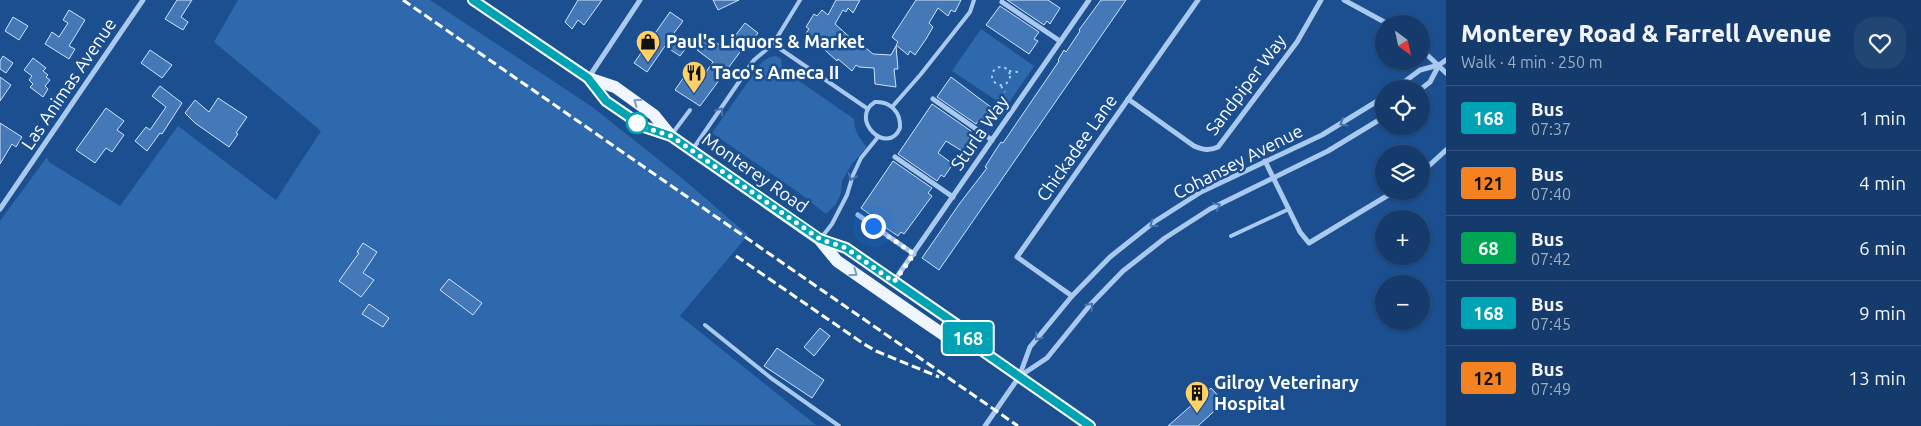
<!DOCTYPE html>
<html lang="en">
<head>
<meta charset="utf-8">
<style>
  body { margin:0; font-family:Ubuntu,sans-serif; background:#214673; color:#f1f3f6; height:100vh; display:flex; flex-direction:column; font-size:19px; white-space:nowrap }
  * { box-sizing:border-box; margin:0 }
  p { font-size:16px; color:#9dadc1 }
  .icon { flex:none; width:28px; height:28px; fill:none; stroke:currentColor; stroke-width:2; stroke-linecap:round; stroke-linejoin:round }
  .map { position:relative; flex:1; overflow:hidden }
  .drawer { display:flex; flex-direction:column; background:#143b6b; width:475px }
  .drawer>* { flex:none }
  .badge { padding:0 10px; border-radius:4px; font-size:18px; line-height:32px }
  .needle { width:32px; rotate:147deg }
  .fabs { position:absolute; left:1375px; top:15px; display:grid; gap:10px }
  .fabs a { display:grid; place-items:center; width:55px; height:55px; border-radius:50%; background:#143b6b; box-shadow:0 1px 4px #0004,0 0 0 1px #33557e; font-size:25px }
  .you { position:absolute; width:25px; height:25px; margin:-12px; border:4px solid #fff; border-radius:50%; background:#1a73e8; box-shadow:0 0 0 8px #1a73e833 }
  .map>.badge { position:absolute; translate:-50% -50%; box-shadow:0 0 0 2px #fff }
  .round { display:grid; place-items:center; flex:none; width:52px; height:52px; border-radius:20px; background:#214673 }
  .headline { display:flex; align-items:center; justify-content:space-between; height:85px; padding:0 15px }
  h1 { font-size:24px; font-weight:800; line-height:38px }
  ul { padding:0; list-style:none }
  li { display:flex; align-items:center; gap:15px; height:65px; padding:0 15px; border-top:1px solid #33557e }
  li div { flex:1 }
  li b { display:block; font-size:19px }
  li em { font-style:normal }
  li .badge { min-width:55px; font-weight:700; text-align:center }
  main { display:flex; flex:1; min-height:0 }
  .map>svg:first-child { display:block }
  .green { fill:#2e69ad }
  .building { fill:#4478b7; stroke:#cfe3fa }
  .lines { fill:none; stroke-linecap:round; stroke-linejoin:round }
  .path { stroke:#a9c9ee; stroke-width:2; stroke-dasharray:2.5 4; stroke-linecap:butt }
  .service { stroke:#a9c9ee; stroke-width:4 }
  .minor { stroke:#a9c9ee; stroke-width:5 }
  .primary { stroke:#f0f6ff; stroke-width:12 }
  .rail { stroke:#fff; stroke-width:3; stroke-dasharray:9 4; stroke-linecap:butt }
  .oneway { stroke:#7b9ac1 }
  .oneway2 { stroke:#4674ac }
  .line-casing { stroke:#fff; stroke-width:11 }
  .line { stroke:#00a3b4; stroke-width:8 }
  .walk { stroke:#fff; stroke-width:5; stroke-dasharray:0 9 }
  .stop-dot { fill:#fff; stroke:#00a3b4; stroke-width:2.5 }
  .labels { text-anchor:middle; stroke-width:5; stroke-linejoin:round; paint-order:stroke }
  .poi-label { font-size:18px; font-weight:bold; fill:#fff; stroke:#1b4f8f; text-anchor:start }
  .street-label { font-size:18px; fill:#fff; stroke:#1b4f8f }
</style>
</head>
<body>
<main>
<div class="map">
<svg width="1446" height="426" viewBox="0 0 1446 426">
  <rect width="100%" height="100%" fill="#1b4f8f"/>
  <g class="green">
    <path d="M238,0H430L591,106L683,179L748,235L680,316L816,425L0,426V221L47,157L49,162L120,206L178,126L276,200L321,131L214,42Z"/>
    <path d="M981,29L1034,66L1006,107L952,71Z"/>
    <path d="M776,56L781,59L782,69L854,119C854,130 859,138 867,147L852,164L842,181L841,193L836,204L826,214L798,192L712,133L762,62L770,57Z"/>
  </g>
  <g class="building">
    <path d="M177,0H192L181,17L188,22L183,30L165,19Z"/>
    <path d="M578,0H602L584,25L578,20L572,29L565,22Z"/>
    <path d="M713,0H739L718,10Z"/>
    <path d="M836,0H860L853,13L848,8L846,12L843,10L835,24L854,41L855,39L873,54L891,55L896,46L898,69H894L896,87L875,84L874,68L859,67L856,65L852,71L838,59L837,61L806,33L809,29L806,27L814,14L817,16L822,10L828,15Z"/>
    <path d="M916,0H961L955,12L951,10L948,16L938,8L929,23L933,27L926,39L915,55L910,51L908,55L896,45L898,42L892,37Z"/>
    <path d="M1007,0H1048L1060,8L1050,24L1047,21L1044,25Z"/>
    <path d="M1101,0H1126L939,270L922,258L960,203L987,168L985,167L995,151L1001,142L1003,143L1059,61L1058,60L1064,50L1066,52L1080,31L1079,30Z"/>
    <path d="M1000,6L1039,32L1034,39L1038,41L1029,54L986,25Z"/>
    <path d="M69,10L85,20L69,46L75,49L69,59L45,44L52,32L59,37L68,23L63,20Z"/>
    <path d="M670,12L683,21L674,33L689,44L680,56L665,46L647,72L634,63Z"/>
    <path d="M13,17L28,26L19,40L5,31Z"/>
    <path d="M745,23L758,33L751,42L749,40L700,106L675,90L686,74L698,83L713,62L697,50L707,36L725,49Z"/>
    <path d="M150,50L172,65L162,78L141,63Z"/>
    <path d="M3,56L13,63L6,73L0,69V61Z"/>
    <path d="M33,58L46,68L43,71L48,75L46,77L50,80L45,86L48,89L43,97L30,87L33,84L29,80L32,76L24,70Z"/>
    <path d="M0,77L11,85L0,101Z"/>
    <path d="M951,77L992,108L983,120L980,118L976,124L937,97Z"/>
    <path d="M160,86L182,103L162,134L160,133L147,151L135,141L146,127L150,130L166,107L152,96Z"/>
    <path d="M218,98L247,117L236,133L238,134L229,147L195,123L185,113L195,100L209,112Z"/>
    <path d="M932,104L971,131L968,137L971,139L962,151L946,141L938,153L953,164L944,177L941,175L937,181L898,154Z"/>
    <path d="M106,108L124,121L117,130L124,135L112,152L106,148L95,163L76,150Z"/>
    <path d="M0,123L22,137L16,147L12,144L0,164Z"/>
    <path d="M893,161L932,188L928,193L932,196L904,234L901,232L898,236L874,220L875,218L861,208Z"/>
    <path d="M363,243L377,252L363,273L374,280L361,297L339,281L359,253L357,252Z"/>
    <path d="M449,279L482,303L473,315L440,290Z"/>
    <path d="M369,304L389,318L383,327L362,314Z"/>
    <path d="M820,328L830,336L814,356L804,347Z"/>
    <path d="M777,348L824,380L812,398L764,366Z"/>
    <path d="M1211,388L1224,402L1198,426H1168Z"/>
  </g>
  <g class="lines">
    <g class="path">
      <circle cx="1001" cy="76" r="9"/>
      <path d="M1009,71L1019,72"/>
      <path d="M1001,86L1005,92"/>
    </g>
    <g class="service">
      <path d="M773,44L868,109"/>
      <path d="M875,102C890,101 901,112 900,128C888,157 848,119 875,102Z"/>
      <path d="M892,107L921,74L970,12L974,0"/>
      <path d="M672,134L690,110"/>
      <path d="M693,149L754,60L773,44L800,0"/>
      <path d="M1231,236L1289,209"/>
      <path d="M821,238L832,224L847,195L853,175L861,158L878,137"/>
      <path d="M705,325L771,378L839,426"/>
    </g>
    <g class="minor">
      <path d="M1344,0L1388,24"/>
      <path d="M1002,2L1060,41"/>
      <path d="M1421,49L1446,73"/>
      <path d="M589,77L640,0"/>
      <path d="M1395,89L1420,70L1439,65L1446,60"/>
      <path d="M1421,89L1430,82L1439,65"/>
      <path d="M933,99L992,140"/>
      <path d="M1128,99L1194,146C1203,150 1209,151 1218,147L1297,42L1321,0"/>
      <path d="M895,157L953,197"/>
      <path d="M1265,161L1300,232L1309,243L1395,191"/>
      <path d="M1421,173L1446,150"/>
      <path d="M0,209L143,0"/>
      <path d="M858,215L914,254"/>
      <path d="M894,281L1089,0"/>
      <path d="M1072,296L1017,257L1198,0"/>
      <path d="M1020,376L1047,358L1090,305L1123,271L1165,238L1210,209L1328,151L1384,117"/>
      <path d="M985,426L1019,377L1030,347L1072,296L1110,257L1154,222L1201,192L1322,135L1384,97"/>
    </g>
    <g class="primary">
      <path d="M473,0L588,78L615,87L654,115L671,136L819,239L837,261L922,320L947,337L974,345"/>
      <path d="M588,78L606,101L644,127L671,136"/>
      <path d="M819,239L846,248L956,324L974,345L1090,426"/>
    </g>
    <g class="rail">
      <path d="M403,0L1018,426"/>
      <path d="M736,256L864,344L876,351L939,377"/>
    </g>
  </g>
  <defs><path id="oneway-chevron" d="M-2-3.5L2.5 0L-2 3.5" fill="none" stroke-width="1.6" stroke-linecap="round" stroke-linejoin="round" transform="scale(1.25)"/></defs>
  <g class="oneway">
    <use href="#oneway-chevron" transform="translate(637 102) rotate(-145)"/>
    <use href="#oneway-chevron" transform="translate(854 273) rotate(35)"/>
  </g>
  <g class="oneway2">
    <use href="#oneway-chevron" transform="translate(720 111) rotate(-55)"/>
    <use href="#oneway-chevron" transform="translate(1343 123) rotate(150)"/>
    <use href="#oneway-chevron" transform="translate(852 177) rotate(110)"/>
    <use href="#oneway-chevron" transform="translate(1217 206) rotate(-27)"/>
    <use href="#oneway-chevron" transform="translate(1153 224) rotate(144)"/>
    <use href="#oneway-chevron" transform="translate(1090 306) rotate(-48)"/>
    <use href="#oneway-chevron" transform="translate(1038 337) rotate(129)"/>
  </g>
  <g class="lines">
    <defs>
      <path id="line" d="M473,0L588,78L606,101L644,127L671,136L820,239L846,248L956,324L974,345L1090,426"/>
    </defs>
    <use href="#line" class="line-casing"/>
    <use href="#line" class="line"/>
    <path class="walk" d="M637,123L644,127L671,136L820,239L846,248L894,282L914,254L873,226"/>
  </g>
  <defs>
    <symbol id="shop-pin" viewBox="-11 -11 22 30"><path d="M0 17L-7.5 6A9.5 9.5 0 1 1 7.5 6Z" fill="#ffd166" stroke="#1b4f8f"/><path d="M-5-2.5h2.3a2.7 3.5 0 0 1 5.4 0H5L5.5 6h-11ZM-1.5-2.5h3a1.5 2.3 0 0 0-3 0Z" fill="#111"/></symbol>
    <symbol id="restaurant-pin" viewBox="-11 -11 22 30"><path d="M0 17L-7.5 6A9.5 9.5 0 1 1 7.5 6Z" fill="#ffd166" stroke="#1b4f8f"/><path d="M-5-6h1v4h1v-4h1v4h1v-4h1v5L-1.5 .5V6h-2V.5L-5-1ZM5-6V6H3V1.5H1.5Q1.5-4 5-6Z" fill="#111"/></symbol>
    <symbol id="building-pin" viewBox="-11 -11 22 30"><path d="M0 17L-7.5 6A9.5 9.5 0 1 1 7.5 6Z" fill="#ffd166" stroke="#1b4f8f"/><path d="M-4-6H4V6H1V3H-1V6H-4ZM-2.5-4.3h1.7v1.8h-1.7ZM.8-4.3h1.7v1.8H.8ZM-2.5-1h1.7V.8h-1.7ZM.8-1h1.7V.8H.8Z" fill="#111"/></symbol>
  </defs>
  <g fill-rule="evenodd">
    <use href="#shop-pin" x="634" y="28" width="28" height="38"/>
    <use href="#restaurant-pin" x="680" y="59" width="28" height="38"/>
    <use href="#building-pin" x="1183" y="379" width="28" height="38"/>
  </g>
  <circle class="stop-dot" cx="637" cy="123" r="10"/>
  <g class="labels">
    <g class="poi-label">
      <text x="666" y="48">Paul's Liquors &amp; Market</text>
      <text x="712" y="79">Taco's Ameca II</text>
      <text x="1214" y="389">Gilroy Veterinary<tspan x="1214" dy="21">Hospital</tspan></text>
    </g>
    <g class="street-label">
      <text transform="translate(69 84) rotate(-56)" y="6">Las Animas Avenue</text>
      <text transform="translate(1246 85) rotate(-53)" y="6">Sandpiper Way</text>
      <text transform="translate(980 133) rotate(-55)" y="6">Sturla Way</text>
      <text transform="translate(1077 148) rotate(-55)" y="6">Chickadee Lane</text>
      <text transform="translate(1238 162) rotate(-27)" y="6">Cohansey Avenue</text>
      <text transform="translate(755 173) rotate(35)" y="6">Monterey Road</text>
    </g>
  </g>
</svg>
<div class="fabs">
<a><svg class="needle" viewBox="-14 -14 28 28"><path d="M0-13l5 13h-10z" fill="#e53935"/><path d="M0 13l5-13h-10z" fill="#9dadc1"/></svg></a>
<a><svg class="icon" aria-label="locate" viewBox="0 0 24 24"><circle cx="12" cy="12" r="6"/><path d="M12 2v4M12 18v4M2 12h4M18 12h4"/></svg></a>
<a><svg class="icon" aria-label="layers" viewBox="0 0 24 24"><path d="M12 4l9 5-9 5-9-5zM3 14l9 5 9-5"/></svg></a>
<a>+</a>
<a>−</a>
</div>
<div class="you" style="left:873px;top:226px"></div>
<b class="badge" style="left:968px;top:338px;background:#00a3b4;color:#fff">168</b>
</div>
<section class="drawer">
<div class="headline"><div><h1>Monterey Road &amp; Farrell Avenue</h1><p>Walk · 4 min · 250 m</p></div><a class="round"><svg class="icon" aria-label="heart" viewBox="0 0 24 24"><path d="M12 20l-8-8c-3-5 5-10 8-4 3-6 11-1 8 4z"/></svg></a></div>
<ul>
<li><span class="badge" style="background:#00a3b4;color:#fff">168</span><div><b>Bus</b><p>07:37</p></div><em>1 min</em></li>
<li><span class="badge" style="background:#f58220;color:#111">121</span><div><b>Bus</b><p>07:40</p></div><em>4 min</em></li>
<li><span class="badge" style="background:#00a651;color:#fff">68</span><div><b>Bus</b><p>07:42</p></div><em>6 min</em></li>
<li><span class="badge" style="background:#00a3b4;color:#fff">168</span><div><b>Bus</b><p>07:45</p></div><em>9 min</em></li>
<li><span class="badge" style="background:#f58220;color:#111">121</span><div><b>Bus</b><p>07:49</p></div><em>13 min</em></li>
</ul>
</section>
</main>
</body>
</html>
